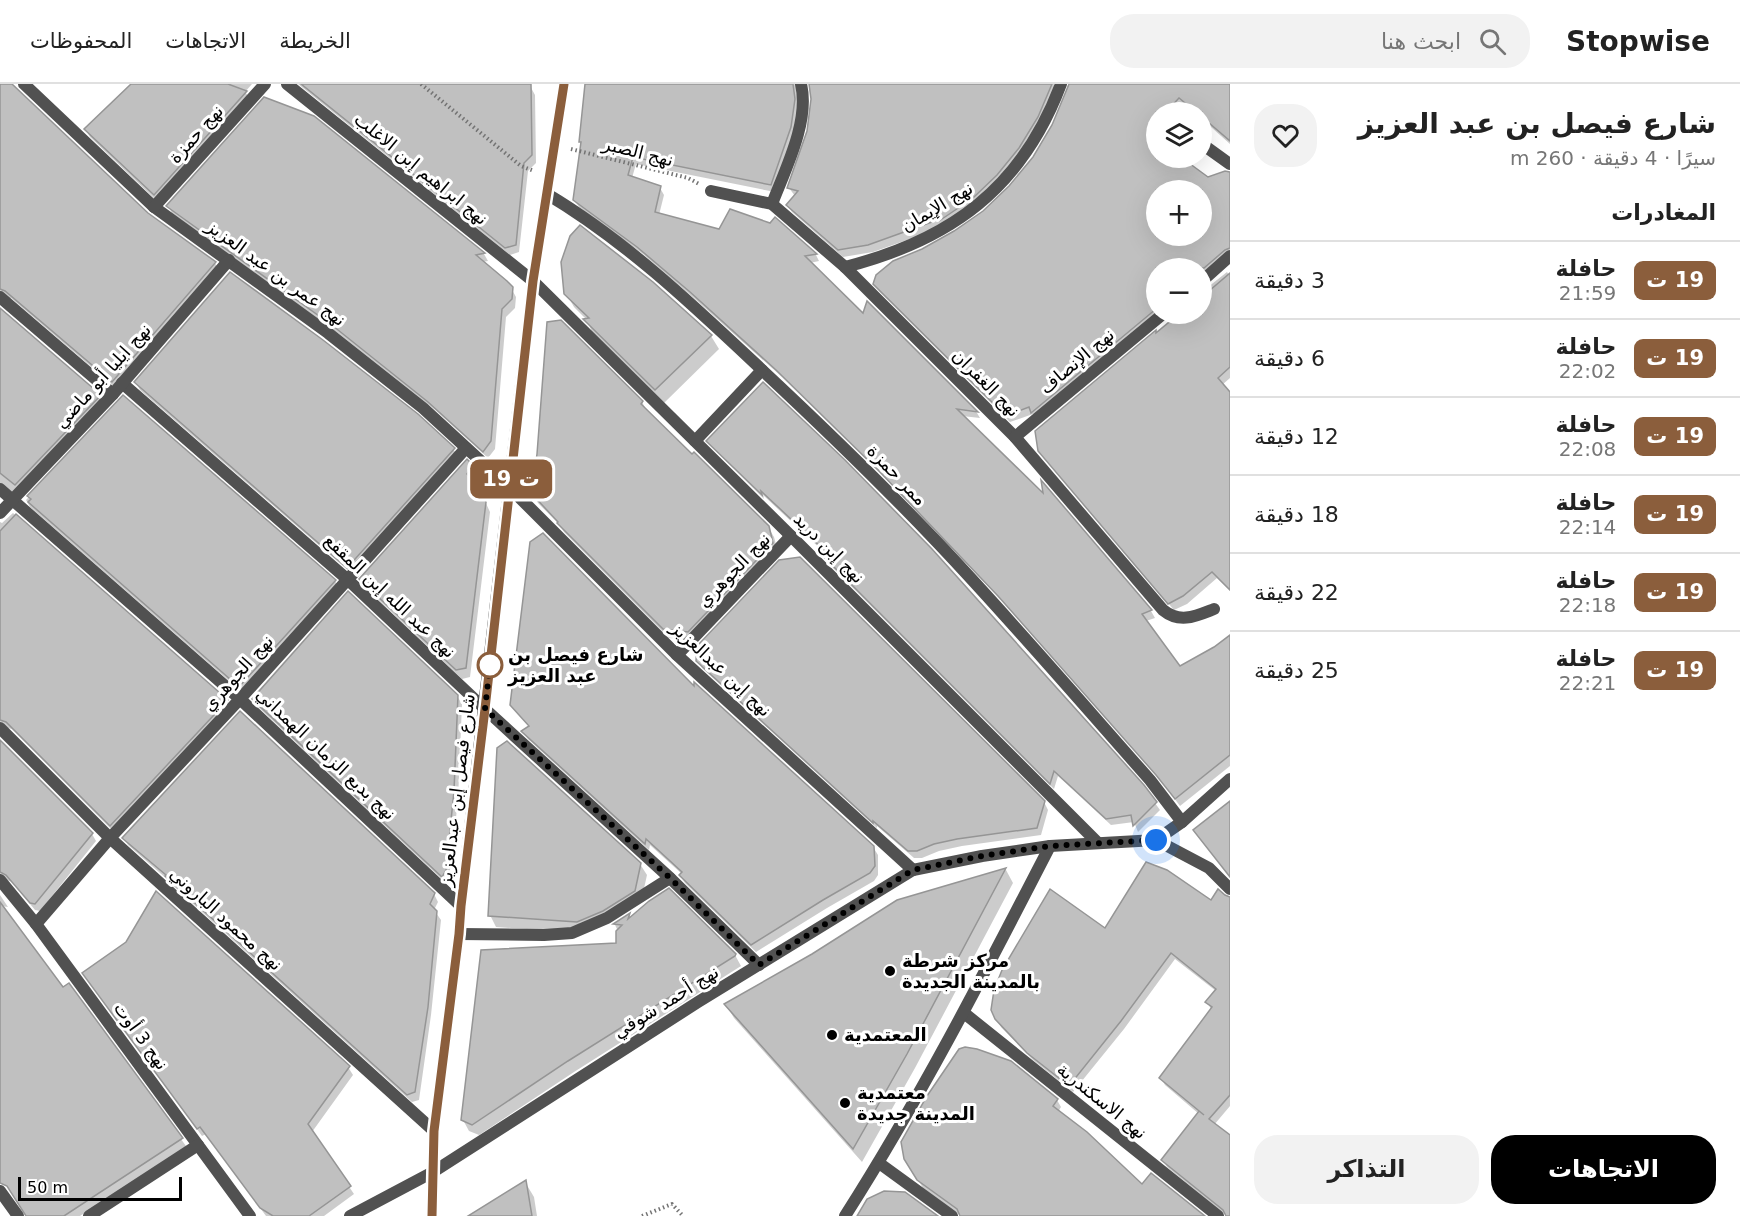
<!DOCTYPE html>
<html lang="ar">
<head>
<meta charset="utf-8">
<style>
  body { margin:0; font-family:"DejaVu Sans",Cairo,sans-serif; background:#f2f2f2; color:#222; direction:rtl; height:100vh; display:flex; flex-direction:column; font-size:22px; white-space:nowrap }
  * { box-sizing:border-box; margin:0 }
  p { font-size:20px; color:#767676 }
  .icon { flex:none; width:33px; height:33px; fill:none; stroke:currentColor; stroke-width:2; stroke-linecap:round; stroke-linejoin:round }
  .map { position:relative; flex:1; overflow:hidden; direction:ltr }
  .drawer { display:flex; flex-direction:column; background:#fff; width:510px }
  .drawer>* { flex:none }
  .badge { padding:0 12px; border-radius:9px; font-size:21px; line-height:39px }
  .controls { position:absolute; left:1146px; top:18px; display:grid; gap:12px }
  .controls a { display:grid; place-items:center; width:66px; height:66px; border-radius:50%; background:#fff; box-shadow:0 6px 24px #0002; font-size:30px }
  .scale { position:absolute; left:18px; bottom:15px; width:164px; box-sizing:border-box; padding-left:6px; border:3px solid #000; border-top:0; font-size:16px; line-height:21px; white-space:nowrap; color:#000; -webkit-text-stroke:4px #fff; paint-order:stroke }
  .you { position:absolute; width:30px; height:30px; margin:-15px; border:4px solid #fff; border-radius:50%; background:#1a73e8; box-shadow:0 0 0 9px #1a73e833 }
  .map>.badge { position:absolute; translate:-50% -50%; box-shadow:0 0 0 3px #fff }
  h2 { padding:0 24px; font-size:22px; line-height:54px }
  .round { display:grid; place-items:center; flex:none; width:63px; height:63px; border-radius:24px; background:#f2f2f2 }
  .summary { display:flex; align-items:center; justify-content:space-between; height:102px; padding:0 24px }
  h1 { font-size:28px; font-weight:800; line-height:45px }
  .primary-button { display:flex; gap:12px; margin-top:auto; padding:12px 24px }
  .primary-button a { flex:1; height:69px; border-radius:24px; background:#000; color:#fff; font-size:24px; font-weight:800; line-height:69px; text-align:center }
  .primary-button a+a { background:#f2f2f2; color:#222 }
  ul { padding:0; list-style:none }
  li { display:flex; align-items:center; gap:18px; height:78px; padding:0 24px; border-top:2px solid #e0e0e0 }
  li div { flex:1 }
  li b { display:block; font-size:22px }
  li em { font-style:normal }
  li .badge { min-width:66px; font-weight:700; text-align:center }
  header { display:flex; align-items:center; gap:36px; box-sizing:border-box; height:84px; padding:0 30px; background:#fff; border-bottom:2px solid #e0e0e0 }
  header strong { font-size:28px }
  nav { display:flex; gap:33px; margin-inline-start:auto; font-size:21px }
  .search { width:420px; height:54px; background:#f2f2f2; display:flex; align-items:center; gap:15px; box-sizing:border-box; padding:0 21px; border-radius:24px; color:#767676; font-size:22px }
  main { display:flex; flex:1; min-height:0 }
  .map>svg:first-child { display:block }
  .shadow { fill:#0003; fill-rule:evenodd }
  .building { fill:#c0c0c0; stroke:#959595; stroke-width:1.5; fill-rule:evenodd }
  .lines { fill:none; stroke-linecap:round; stroke-linejoin:round }
  .path { stroke:#737373; stroke-width:4; stroke-dasharray:1.5 3; stroke-linecap:butt }
  .minor { stroke:#515151; stroke-width:12 }
  .secondary { stroke:#1e1e1e; stroke-width:12 }
  .line-casing { stroke:#fff; stroke-width:14 }
  .line { stroke:#8b5e3c; stroke-width:9 }
  .walk { stroke:#000; stroke-width:6; stroke-dasharray:0 10.8 }
  .stop-dot { fill:#fff; stroke:#8b5e3c; stroke-width:3 }
  .poi-dot { fill:#000; stroke:#fff; stroke-width:2 }
  .labels { text-anchor:middle; stroke-width:6; stroke-linejoin:round; paint-order:stroke }
  .street-label { font-size:18px; fill:#000; stroke:#fff }
  .stop-label { font-size:18px; font-weight:bold; fill:#000; stroke:#fff; text-anchor:start }
  .poi-label { font-size:18px; font-weight:bold; fill:#000; stroke:#fff; text-anchor:start }
</style>
</head>
<body>
<header>
<strong>Stopwise</strong>
<div class="search"><svg class="icon" aria-label="search" viewBox="0 0 24 24"><circle cx="10" cy="10" r="6"/><path d="M15 15l6 6"/></svg>ابحث هنا</div>
<nav><a>الخريطة</a><a>الاتجاهات</a><a>المحفوظات</a></nav>
</header>
<main>
<section class="drawer">
<div class="summary"><div><h1>شارع فيصل بن عبد العزيز</h1><p>سيرًا · 4 دقيقة · 260 m</p></div><a class="round"><svg class="icon" aria-label="heart" viewBox="0 0 24 24"><path d="M12 20l-8-8c-3-5 5-10 8-4 3-6 11-1 8 4z"/></svg></a></div>
<h2>المغادرات</h2>
<ul>
<li><span class="badge" style="background:#8b5e3c;color:#fff">19 ت</span><div><b>حافلة</b><p>21:59</p></div><em>3 دقيقة</em></li>
<li><span class="badge" style="background:#8b5e3c;color:#fff">19 ت</span><div><b>حافلة</b><p>22:02</p></div><em>6 دقيقة</em></li>
<li><span class="badge" style="background:#8b5e3c;color:#fff">19 ت</span><div><b>حافلة</b><p>22:08</p></div><em>12 دقيقة</em></li>
<li><span class="badge" style="background:#8b5e3c;color:#fff">19 ت</span><div><b>حافلة</b><p>22:14</p></div><em>18 دقيقة</em></li>
<li><span class="badge" style="background:#8b5e3c;color:#fff">19 ت</span><div><b>حافلة</b><p>22:18</p></div><em>22 دقيقة</em></li>
<li><span class="badge" style="background:#8b5e3c;color:#fff">19 ت</span><div><b>حافلة</b><p>22:21</p></div><em>25 دقيقة</em></li>
</ul>
<div class="primary-button"><a>الاتجاهات</a><a>التذاكر</a></div>
</section>
<div class="map">
<svg width="1230" height="1132" viewBox="0 0 1230 1132">
  <rect width="100%" height="100%" fill="#fff"/>
  <g class="shadow">
    <path d="M0,0H11L147,130L215,179L219,187L117,305L11,214H0Z"/>
    <path d="M133,0H252L245,8L251,16L158,118L90,53L86,46Z"/>
    <path d="M298,0H529L535,11L536,79L528,87L519,168L510,171Z"/>
    <path d="M586,0H802L795,51L775,108L636,80L632,94L660,104L664,111L659,131L720,146L771,141L775,135L816,171L819,177L810,179L863,232L868,220L977,329L980,334L962,332L1045,413L1043,401L1151,527L1155,534L1146,537L1179,584L1215,565L1230,553V682L1180,722L1162,698L1004,519L885,394L782,293L696,216L643,170L579,123L574,116L582,60Z"/>
    <path d="M810,0H1054L1055,10L1023,72L949,141L873,168L843,173L792,128L787,121L795,112L789,104L804,64L812,31Z"/>
    <path d="M1071,0H1230V60L1202,35V28H1193L1184,20L1176,28H1156V50L1153,53L1156,56V74H1180L1207,95L1230,89V172L1202,198V184H1156V230L1036,335L1033,330L1010,338L879,207L875,199L922,166L955,149L984,128L1010,104L1034,74L1054,40ZM1156,106H1202V152H1156Z"/>
    <path d="M311,32L484,170L488,177L482,178L511,204L516,213L515,224L506,233L495,365L488,374L434,325L339,250L172,129L168,122Z"/>
    <path d="M1227,188L1229,191L1230,190V294L1222,301L1230,310V507L1217,494L1187,520L1174,526L1044,374L1039,366L1036,348L1169,237L1172,233L1171,230H1202V206L1203,207Z"/>
    <path d="M652,199L711,252L719,265L664,319L592,248L587,236L574,223L566,209Z"/>
    <path d="M0,226L100,312L104,319L17,411L7,404L0,406Z"/>
    <path d="M136,299L453,365L458,372L352,490L140,306Z"/>
    <path d="M123,313L335,497L339,504L244,610L30,423L26,416Z"/>
    <path d="M642,318L647,327L768,443L774,453L778,468L693,556L669,554L564,448L560,441L538,419L532,409Z"/>
    <path d="M708,357L1155,719L1160,726L1138,748L1134,738L1111,741L1058,692L1054,705L826,477L822,470H826L763,411L764,415L713,364Z"/>
    <path d="M472,382L477,391L472,398L483,413L490,428L470,593L462,595L366,504L361,495Z"/>
    <path d="M13,429L227,617L231,624L115,749L12,645L2,643L0,645V438L2,439Z"/>
    <path d="M697,576L1044,718L1048,726L1041,751L962,762L939,767L922,774H914L877,742V744L702,584Z"/>
    <path d="M695,606L873,763L878,771V791L874,797L827,824L756,868L685,799L680,791L682,790L650,761L649,766L528,655L523,648L530,643L512,621Z"/>
    <path d="M457,612L462,620L458,716L449,795L447,800L258,623L253,615Z"/>
    <path d="M0,658L92,750L96,757L40,827L35,826L12,798L4,795L0,798Z"/>
    <path d="M124,754L434,810L438,818L434,826L441,836L431,931L419,1016L412,1018L171,800L168,796L128,761Z"/>
    <path d="M640,780L647,791L641,818L584,849L496,843L490,831Z"/>
    <path d="M1006,786L1013,799L915,984L862,1078L734,934L726,921L812,871L898,818Z"/>
    <path d="M0,811L8,823L1,822L63,905L69,901L186,1062L80,1132H40L0,1082Z"/>
    <path d="M1227,814H1230V958L1207,918L1216,907L1175,875L1124,945L1073,1008L1033,976L1001,943L997,934L1105,846Z"/>
    <path d="M629,831L631,835L735,871L741,882L574,988L479,1051L469,1047L463,1036L617,860L618,847L615,841Z"/>
    <path d="M127,859L348,983L353,991L312,1048L354,1110L324,1132H266L206,1050L202,1052L89,898Z"/>
    <path d="M1230,976V1022L1214,1041L1230,1054V1132H1227L1167,1083L1163,1076L1199,1030L1165,1001L1161,994Z"/>
    <path d="M1057,1016L1061,1023L1058,1028L1142,1102L1202,1132H961L923,1104L905,1074Z"/>
    <path d="M525,1098L534,1113L537,1132H471Z"/>
  </g>
  <g class="building">
    <path d="M0,0H12L148,129L216,178L112,298L5,207L0,205Z"/>
    <path d="M131,0H228L247,7L154,111L84,45Z"/>
    <path d="M301,0H531L532,71L524,79L516,161L505,164Z"/>
    <path d="M585,0H793L795,15L791,43L771,101L633,73L628,91L661,102L655,128L719,145L730,125L770,139L775,133L817,170L805,172L863,229L867,217L978,328L957,325L1043,409L1041,396L1152,526L1142,530L1180,582L1214,563L1230,551V671L1175,715L1156,691L998,512L879,387L776,286L690,208L637,163L573,116L581,58H579Z"/>
    <path d="M809,0H1052L1038,33L1019,64L997,91L973,114L939,137L943,134L868,161L838,166L786,121L798,107L787,104L807,47L811,15Z"/>
    <path d="M1069,0H1230V57L1202,33V28H1196L1179,14L1166,28H1156V74H1182L1208,93L1225,87L1230,88V164L1225,166L1204,184H1156V225L1031,329L1029,323L1008,331H1005L873,200L876,191L893,177L922,165L954,147L983,127L1009,102L1033,73L1052,41ZM1156,106H1202V152H1156Z"/>
    <path d="M264,13L314,32L485,169L476,171L507,197L513,203L512,215L502,225L491,357L483,368L428,318L333,242L166,122Z"/>
    <path d="M580,141L653,198L712,251L655,306L583,235L589,234L564,210L561,178L570,152Z"/>
    <path d="M230,188L323,256L418,330L455,364L347,484L134,298Z"/>
    <path d="M1230,189V283L1218,294L1230,308V506L1212,488L1183,512L1168,520L1038,367L1035,347L1156,246V249L1179,230H1202V213Z"/>
    <path d="M0,224L101,311L15,401L0,389Z"/>
    <path d="M561,236L643,317L641,320L692,370L694,368L769,442L773,459L688,548L663,545L557,439L558,438L531,409L537,370L547,238Z"/>
    <path d="M763,298L845,376L932,465L1144,701L1157,718L1133,742L1131,731L1106,735L1054,687L1050,700L820,469L826,468L761,407L762,411L706,357Z"/>
    <path d="M123,311L336,496L239,603L28,418L31,415L27,412Z"/>
    <path d="M467,375L473,381L467,390L479,403L486,418L466,584L456,586L359,495Z"/>
    <path d="M16,430L228,616L110,742L6,638L0,636V447Z"/>
    <path d="M543,449L694,602V598L874,762L875,782L870,789L823,816L751,861L679,791L682,788L646,755L645,760L521,647L529,642L510,621L530,458Z"/>
    <path d="M800,473L1045,717L1037,744L957,755L934,760L917,767H908L873,737V739L696,577L697,562L779,476Z"/>
    <path d="M348,507L458,611L454,707L446,786L442,793L252,615Z"/>
    <path d="M240,627L435,809L430,820L437,827L428,923L415,1008L407,1011L165,792L166,791L122,754Z"/>
    <path d="M0,656L93,749L35,820L30,819L6,791L0,788Z"/>
    <path d="M507,657L641,779L635,807L603,827L577,838L488,832L497,664Z"/>
    <path d="M1230,717V793L1193,746Z"/>
    <path d="M1146,778L1167,786L1211,816L1218,805L1225,811L1230,813V1011L1209,1035L1230,1051V1132H1226L1223,1126L1161,1076L1199,1027L1204,1031L1159,994L1212,923L1205,918L1216,905L1171,869L1121,937L1069,1002L1027,969L995,935L991,926L994,906L1002,886L1050,805L1105,844Z"/>
    <path d="M1006,784L907,970L853,1065L724,920L812,870L897,816Z"/>
    <path d="M669,804L736,870L735,872L568,977L472,1041L461,1036L481,866L616,859V847L622,841L613,840L630,829L628,835L649,817Z"/>
    <path d="M156,807L350,982L308,1040L351,1102L309,1132H273L260,1124L200,1043L197,1045L82,889L126,858Z"/>
    <path d="M0,818L63,903L69,899L183,1054L64,1132H26L7,1102L0,1099Z"/>
    <path d="M965,963L977,965L1011,977L1058,1015L1053,1022L1087,1048L1142,1100L1151,1089L1205,1132H960L957,1125L917,1096L904,1075L901,1058L927,1012L959,965Z"/>
    <path d="M526,1096L532,1132H468Z"/>
    <path d="M884,1107L905,1108L938,1132H857L867,1115Z"/>
  </g>
  <g class="lines">
    <g class="path">
      <path d="M421,0L521,82L534,87"/>
      <path d="M571,65L688,94L699,100"/>
      <path d="M642,1132L672,1120L683,1132"/>
    </g>
    <g class="minor">
      <path d="M24,0L154,123L328,249L423,324L510,404L677,571L913,786"/>
      <path d="M287,0L533,197L791,452L1097,758"/>
      <path d="M1202,60L1230,80"/>
      <path d="M711,107L772,120L845,183L1015,353L1163,526C1180,540 1196,532 1214,525"/>
      <path d="M547,110C626,157 694,222 761,285C821,341 881,399 938,459C1011,536 1080,617 1150,696L1182,738"/>
      <path d="M772,120C785,86 810,37 801,0"/>
      <path d="M154,123L265,0"/>
      <path d="M845,183C951,156 1022,104 1061,0"/>
      <path d="M1202,197L1230,172"/>
      <path d="M0,213L113,310"/>
      <path d="M122,299L347,495L485,625L670,794L759,881"/>
      <path d="M1015,353L1163,230"/>
      <path d="M695,357L762,286"/>
      <path d="M0,405L240,615L461,822"/>
      <path d="M0,429L113,310L229,176"/>
      <path d="M677,571L791,452"/>
      <path d="M0,644L110,754L434,1047"/>
      <path d="M1156,756L1182,738L1230,695"/>
      <path d="M0,796L36,840L250,1132"/>
      <path d="M36,840L110,754L240,615L466,364"/>
      <path d="M459,850L544,851L572,849L607,834L670,794"/>
      <path d="M964,929L1218,1132"/>
      <path d="M879,1079L952,1132"/>
      <path d="M0,1107L18,1132"/>
      <path d="M89,1132L198,1061"/>
      <path d="M350,1132L433,1088L698,918L913,786L982,772L1050,762L1156,756L1209,784L1230,805"/>
      <path d="M845,1132C921,1013 985,888 1050,762"/>
    </g>
    <path class="secondary" d="M432,1132L434,1047L459,850L461,822L533,197L564,0"/>
  </g>
  <g class="lines">
    <defs>
      <path id="line" d="M432,1132L434,1047L459,850L461,822L485,625L533,197L564,0"/>
    </defs>
    <use href="#line" class="line-casing"/>
    <use href="#line" class="line"/>
    <path class="walk" d="M490,581L485,625L670,794L759,881L913,786L982,772L1050,762L1156,756"/>
  </g>
  <circle class="stop-dot" cx="490" cy="581" r="12"/>
  <g class="poi-dot">
    <circle cx="890" cy="887" r="6"/>
    <circle cx="832" cy="951" r="6"/>
    <circle cx="845" cy="1019" r="6"/>
  </g>
  <g class="labels">
    <g class="street-label">
      <text transform="translate(196 50) rotate(-48)" y="6">نهج حمزة</text>
      <text transform="translate(638 68) rotate(14)" y="6">نهج الصبر</text>
      <text transform="translate(421 85) rotate(39)" y="6">نهج ابراهيم إبن الاغلب</text>
      <text transform="translate(937 123) rotate(-31)" y="6">نهج الإيمان</text>
      <text transform="translate(276 189) rotate(36)" y="6">نهج عمر بن عبد العزيز</text>
      <text transform="translate(1077 277) rotate(-40)" y="6">نهج الإنصاف</text>
      <text transform="translate(103 292) rotate(-48)" y="6">نهج ايليا أبو ماضي</text>
      <text transform="translate(986 299) rotate(45)" y="6">نهج الغفران</text>
      <text transform="translate(897 391) rotate(46)" y="6">ممر حمزة</text>
      <text transform="translate(829 464) rotate(45)" y="6">نهج إبن دريد</text>
      <text transform="translate(734 486) rotate(-46)" y="6">نهج الجوهري</text>
      <text transform="translate(390 512) rotate(43)" y="6">نهج عبد الله إبن المقفع</text>
      <text transform="translate(721 585) rotate(43)" y="6">نهج إبن عبدالعزيز</text>
      <text transform="translate(238 589) rotate(-48)" y="6">نهج الجوهري</text>
      <text transform="translate(326 670) rotate(43)" y="6">نهج بديع الزمان الهمداني</text>
      <text transform="translate(457 706) rotate(-83)" y="6">شارع فيصل إبن عبدالعزيز</text>
      <text transform="translate(226 835) rotate(42)" y="6">نهج محمود الباروني</text>
      <text transform="translate(666 918) rotate(-32)" y="6">نهج أحمد شوقي</text>
      <text transform="translate(141 952) rotate(54)" y="6">نهج 3 أوت</text>
      <text transform="translate(1102 1017) rotate(39)" y="6">نهج الاسكندرية</text>
    </g>
    <g class="stop-label">
      <text x="508" y="577">شارع فيصل بن<tspan x="508" dy="21">عبد العزيز</tspan></text>
    </g>
    <g class="poi-label">
      <text x="902" y="883">مركز شرطة<tspan x="902" dy="21">بالمدينة الجديدة</tspan></text>
      <text x="844" y="957">المعتمدية</text>
      <text x="857" y="1015">معتمدية<tspan x="857" dy="21">المدينة جديدة</tspan></text>
    </g>
  </g>
</svg>
<div class="controls">
<a><svg class="icon" aria-label="layers" viewBox="0 0 24 24"><path d="M12 4l9 5-9 5-9-5zM3 14l9 5 9-5"/></svg></a>
<a>+</a>
<a>−</a>
</div>
<div class="scale">50 m</div>
<div class="you" style="left:1156px;top:756px"></div>
<b class="badge" style="left:511px;top:395px;background:#8b5e3c;color:#fff">19 ت</b>
</div>
</main>
</body>
</html>
